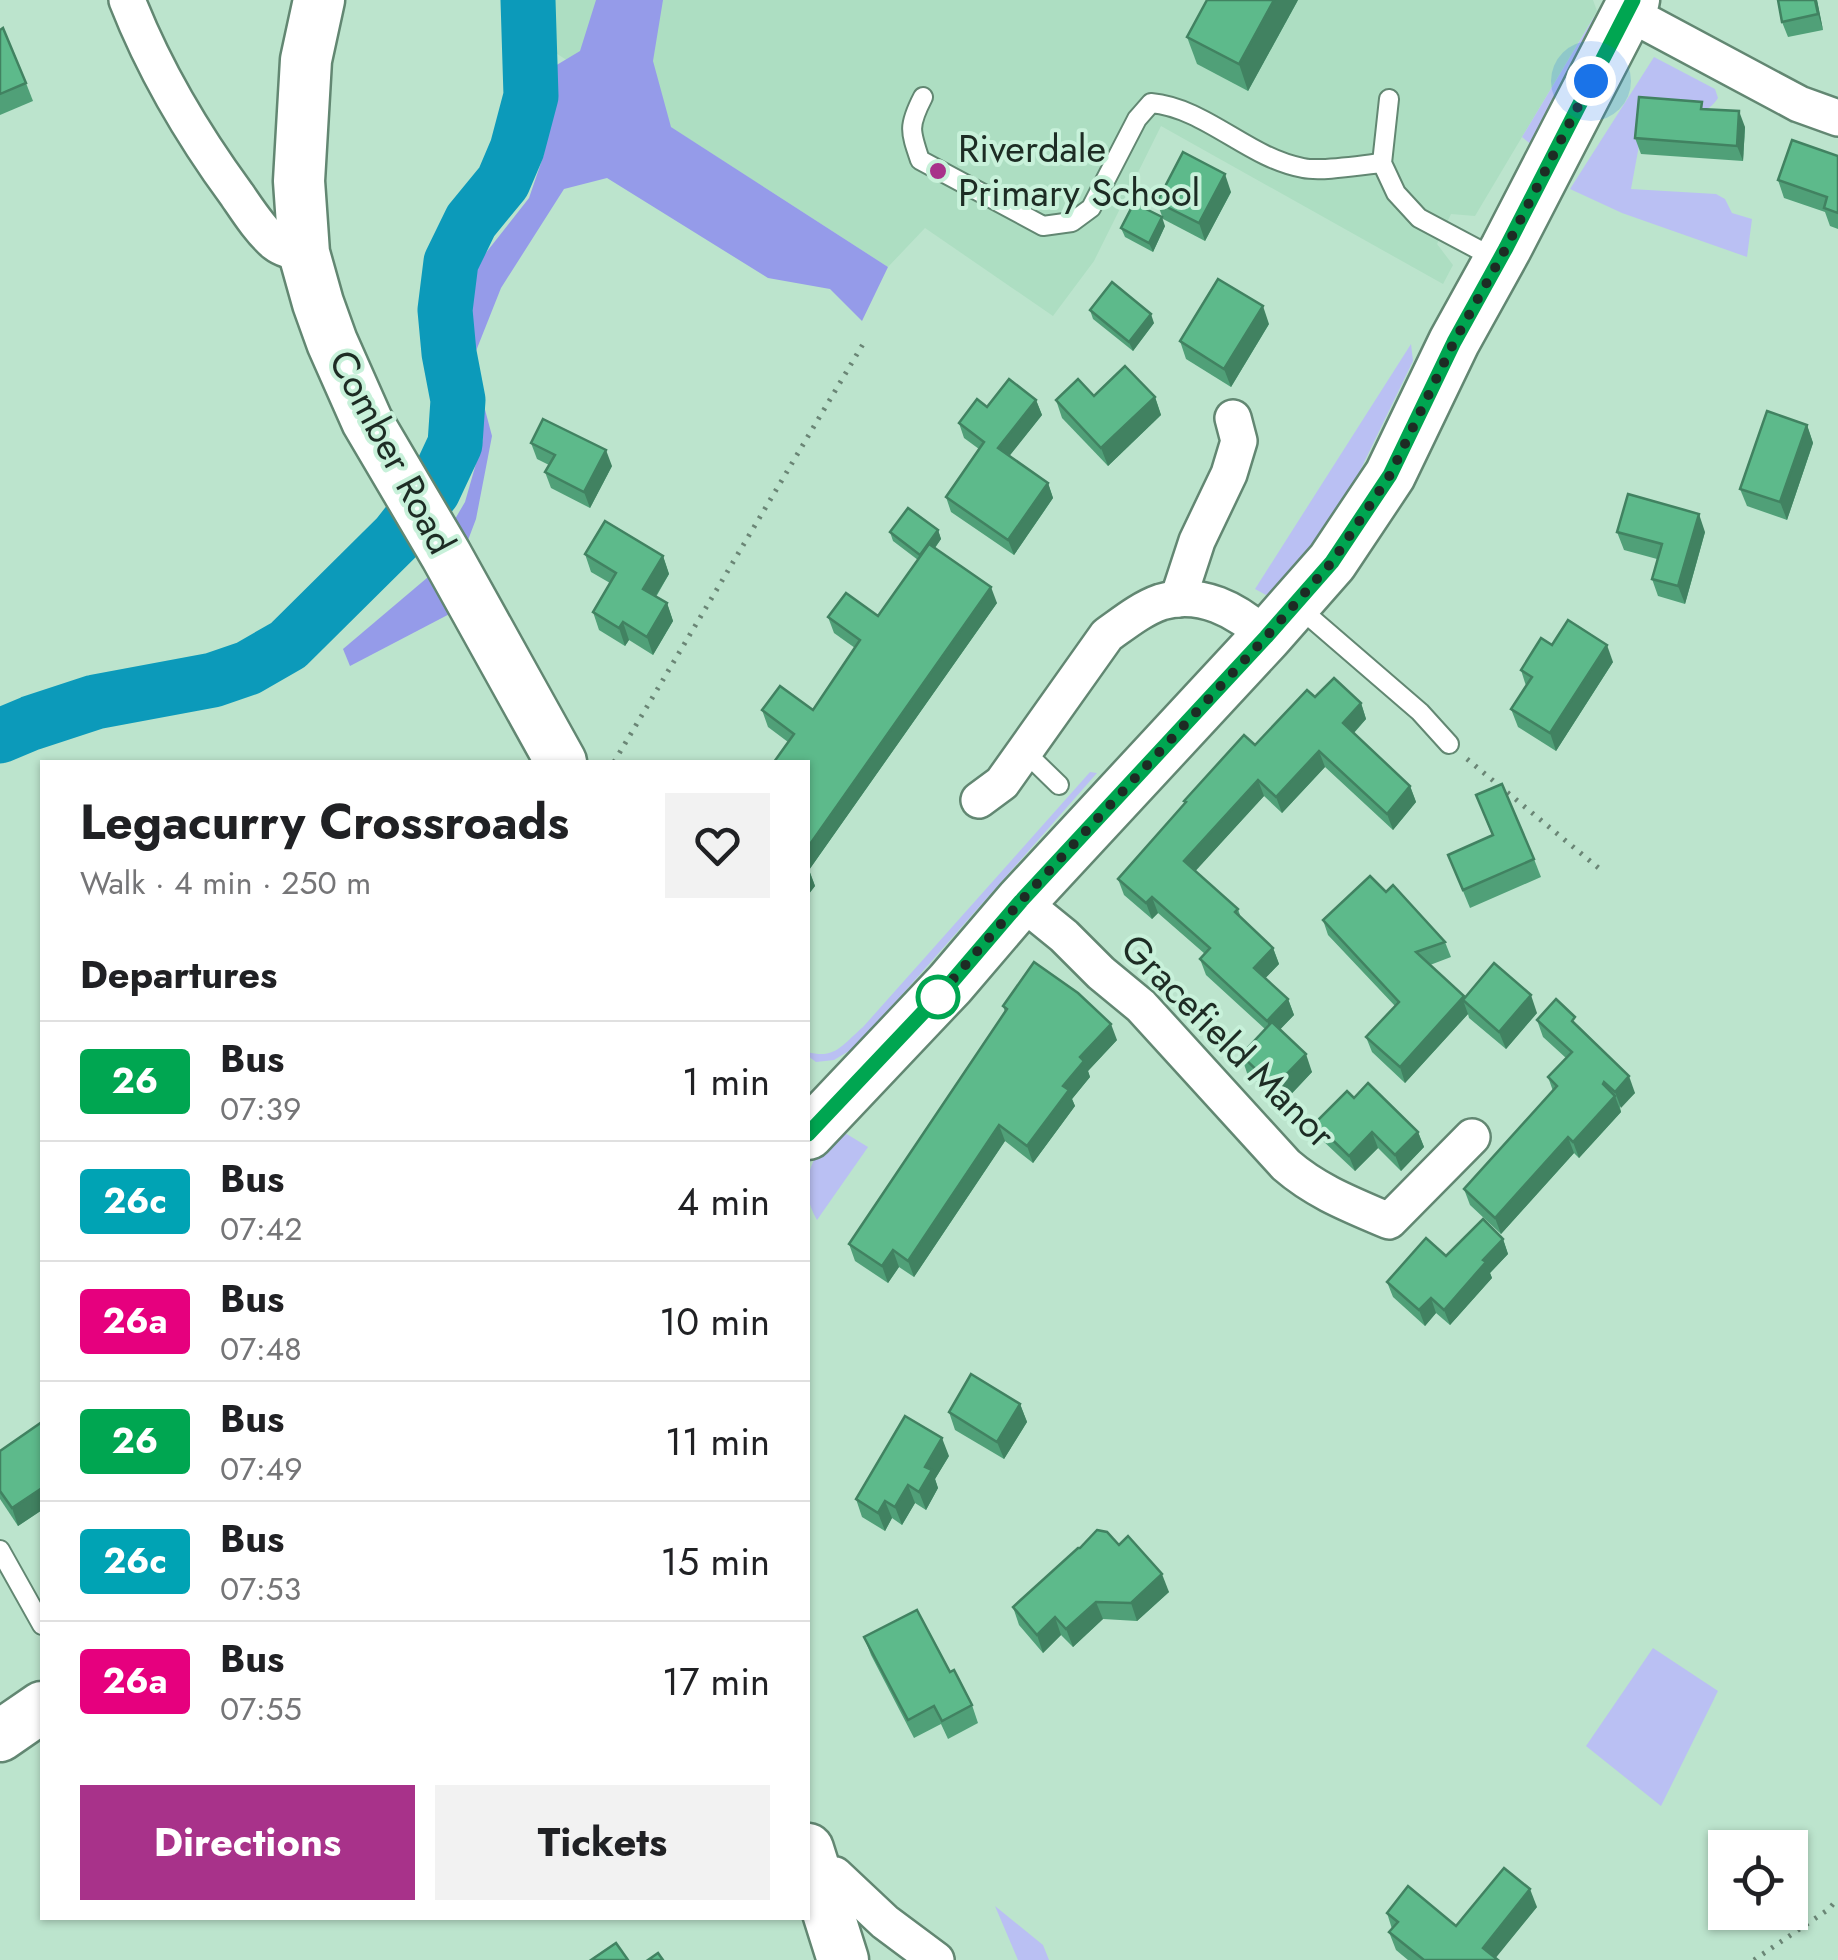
<!DOCTYPE html>
<html lang="en">
<head>
<meta charset="utf-8">
<style>
  body { margin:0; font-family:Jost,sans-serif; background:#f2f2f2; color:#202124; height:100vh; display:flex; flex-direction:column; font-size:38px; white-space:nowrap }
  * { box-sizing:border-box; margin:0 }
  p { font-size:32px; color:#757577 }
  .icon { flex:none; width:55px; height:55px; fill:none; stroke:currentColor; stroke-width:2; stroke-linecap:round; stroke-linejoin:round }
  .map { position:relative; flex:1; overflow:hidden }
  .drawer { position:absolute; left:40px; top:760px; width:770px; height:1160px; display:flex; flex-direction:column; background:#fff; border-radius:0px; box-shadow:0 2px 8px #0004 }
  .drawer>* { flex:none }
  .badge { padding:0 20px; border-radius:8px; font-size:35px; line-height:65px }
  .fabs { position:absolute; left:1708px; top:1830px; display:grid; gap:20px }
  .fabs a { display:grid; place-items:center; width:100px; height:100px; border-radius:0px; background:#fff; box-shadow:0 2px 8px #0004; font-size:50px }
  .you { position:absolute; width:50px; height:50px; margin:-25px; border:8px solid #fff; border-radius:50%; background:#1a73e8; box-shadow:0 0 0 15px #1a73e833 }
  .map>.badge { position:absolute; translate:-50% -50%; box-shadow:0 0 0 5px #fff }
  h2 { padding:0 40px; font-size:38px; line-height:90px }
  .round { display:grid; place-items:center; flex:none; width:105px; height:105px; border-radius:0px; background:#f2f2f2 }
  .summary { display:flex; align-items:center; justify-content:space-between; height:170px; padding:0 40px }
  h1 { font-size:48px; font-weight:700; line-height:75px }
  .action { display:flex; gap:20px; margin-top:auto; padding:20px 40px }
  .action a { flex:1; height:115px; border-radius:0px; background:#a8328a; color:#fff; font-size:40px; font-weight:700; line-height:115px; text-align:center }
  .action a+a { background:#f2f2f2; color:#202124 }
  ul { padding:0; list-style:none }
  li { display:flex; align-items:center; gap:30px; height:120px; padding:0 40px; border-top:2px solid #e0e0e0 }
  li div { flex:1 }
  li b { display:block; font-size:38px }
  li em { font-style:normal }
  li .badge { min-width:110px; font-weight:700; text-align:center }
  .map>svg:first-child { display:block }
  .built { fill:#addec2 }
  .green { fill:#bac0f3 }
  .forest { fill:#959be9 }
  .lines { fill:none; stroke-linecap:round; stroke-linejoin:round }
  .river { stroke:#0c9aba; stroke-width:55 }
  .lane-casing { stroke:#628772; stroke-width:22 }
  .street-casing { stroke:#628772; stroke-width:40 }
  .secondary-casing { stroke:#628772; stroke-width:55 }
  .path { stroke:#6a8575; stroke-width:5; stroke-dasharray:2.5 8; stroke-linecap:butt }
  .lane { stroke:#fff; stroke-width:18 }
  .street { stroke:#fff; stroke-width:35 }
  .secondary { stroke:#fff; stroke-width:50 }
  .wall { fill:#50a078 }
  .shaded-wall { fill:#418261 }
  .building { fill:#5dba8b; stroke:#418261; stroke-width:2.5 }
  .line-casing { stroke:#fff; stroke-width:22 }
  .line { stroke:#00a651; stroke-width:15 }
  .walk { stroke:#1d2c24; stroke-width:10; stroke-dasharray:0 18 }
  .poi-dot { fill:#a8328a; stroke:#c8f1da; stroke-width:4 }
  .stop-dot { fill:#fff; stroke:#00a651; stroke-width:5 }
  .labels { text-anchor:middle; stroke-width:8; stroke-linejoin:round; paint-order:stroke }
  .poi-label { font-size:38px; fill:#1d2c24; stroke:#c8f1da; text-anchor:start }
  .street-label { font-size:38px; fill:#1d2c24; stroke:#c8f1da }
</style>
</head>
<body>
<div class="map">
<svg width="1838" height="1960" viewBox="0 0 1838 1960">
  <rect width="100%" height="100%" fill="#bce4cd"/>
  <path class="built" d="M551,0H1593L1597,11L1475,216L1451,214L1437,244L1453,265L1443,284L1161,126L1094,261L1053,316L925,228L888,267L548,48Z"/>
  <g class="green">
    <path d="M1594,17L1596,33L1533,146L1522,137Z"/>
    <path d="M1654,57L1715,89L1718,98C1702,123 1672,114 1645,113L1631,189L1716,194L1725,199L1732,213L1752,219L1747,257L1622,213L1570,189Z"/>
    <path d="M1411,344L1413,361L1345,502L1281,585L1266,595L1255,589Z"/>
    <path d="M1090,772L1097,773L857,1046L834,1060L816,1062L808,1056V1052C835,1060 843,1044 863,1027Z"/>
    <path d="M845,1133L868,1147L817,1220C798,1187 809,1165 828,1136Z"/>
    <path d="M1653,1648L1718,1691L1661,1806L1586,1746Z"/>
    <path d="M995,1906L1043,1945L1049,1960H1018Z"/>
  </g>
  <g class="forest">
    <path d="M596,0H663L653,61L671,127L888,267L862,321L830,289L768,278L607,178L564,189L501,288L474,356L466,298L481,259L529,198L544,154L550,69L580,51Z"/>
    <path d="M475,372L492,436L476,519L462,556L448,531L465,502L483,439Z"/>
    <path d="M434,572L461,608L350,666L343,649Z"/>
  </g>
  <g class="lines">
    <path class="river" d="M0,736L31,723L95,702L213,680L248,668L288,645L398,536L433,491L455,444L458,400L449,353L445,310L451,262L471,221L503,182L517,149L531,96L528,0"/>
    <defs>
      <g id="lane">
        <path d="M923,97C908,126 910,131 920,160L1043,226L1072,222L1091,208L1137,119L1151,103C1206,108 1248,158 1303,168C1322,172 1361,165 1382,163"/>
        <path d="M1389,99L1382,163L1396,193L1419,218L1498,260"/>
        <path d="M1296,605L1420,712L1449,744"/>
        <path d="M1023,750L1059,785"/>
        <path d="M0,1550L42,1625"/>
      </g>
      <g id="street">
        <path d="M127,0C154,69 193,135 237,195C248,211 260,230 275,243C284,250 293,251 304,253"/>
        <path d="M1627,12L1799,104L1838,118"/>
        <path d="M1178,599L1197,541L1229,474L1239,441L1233,418"/>
        <path d="M979,800L1002,783L1107,635C1124,623 1141,609 1161,602C1200,590 1238,610 1266,637"/>
        <path d="M1021,901L1064,936L1101,973L1141,1006L1286,1165C1317,1192 1352,1205 1389,1221L1472,1137"/>
        <path d="M816,1877L835,1875L885,1922L936,1960"/>
      </g>
      <g id="secondary">
        <path d="M319,0L306,60L299,181L304,253L318,303L332,342L367,421L446,555L561,762"/>
        <path d="M808,1134L950,984L1021,901L1266,637L1332,562L1390,475L1454,342L1506,248L1634,0"/>
        <path d="M0,1736L42,1707"/>
        <path d="M808,1849L843,1960"/>
      </g>
    </defs>
    <use href="#lane" class="lane-casing"/>
    <use href="#street" class="street-casing"/>
    <use href="#secondary" class="secondary-casing"/>
    <g class="path">
      <path d="M1467,759L1601,870"/>
      <path d="M614,762L866,339"/>
      <path d="M1754,1960L1829,1909L1838,1898"/>
    </g>
    <use href="#lane" class="lane"/>
    <use href="#street" class="street"/>
    <use href="#secondary" class="secondary"/>
  </g>
  <g class="wall">
    <path d="M1298,0L1248,91L1197,64L1187,37Z"/>
    <path d="M1817,0L1823,30L1788,37L1782,22Z"/>
    <path d="M0,30L26,83L33,101L0,115Z"/>
    <path d="M1704,109L1745,127L1743,161L1641,154L1635,138Z"/>
    <path d="M1838,156V229L1830,226L1825,212L1784,198L1778,180Z"/>
    <path d="M1231,192L1205,241L1163,219L1157,202Z"/>
    <path d="M1165,226L1153,252L1125,237L1121,228Z"/>
    <path d="M1090,310L1154,323L1133,351L1093,319Z"/>
    <path d="M1269,324L1231,387L1186,359L1180,341Z"/>
    <path d="M1094,396L1155,397L1161,415L1108,466L1062,418L1056,400Z"/>
    <path d="M1036,400L1042,415L1009,456L1048,483L1053,498L1014,555L951,512L946,497L979,449L964,438L959,423L987,407Z"/>
    <path d="M1807,425L1813,443L1787,520L1747,506L1740,489Z"/>
    <path d="M531,443L612,466L590,508L551,488L545,472L549,465L537,459Z"/>
    <path d="M938,530L941,539L935,548L997,603L809,870L815,886L808,895V762L788,742L768,727L762,710H813L855,648L834,633L828,617L878,616L918,560L893,541L890,532Z"/>
    <path d="M1617,532H1705L1685,604L1658,596L1652,579L1657,559L1624,550Z"/>
    <path d="M585,554L663,556L669,574L656,597L667,603L673,621L653,655L629,640L625,646L599,630L593,612L610,583L591,572Z"/>
    <path d="M1552,645L1613,662L1556,751L1518,727L1511,709L1526,686L1521,670Z"/>
    <path d="M1315,697L1361,703L1366,719L1354,733L1410,786L1416,802L1393,830L1325,767L1282,813L1264,796L1195,871L1238,909L1241,918L1273,948L1279,964L1265,978L1288,999L1294,1015L1280,1029L1312,1072L1281,1105L1247,1073L1241,1055L1265,1029L1206,975L1200,959L1205,954L1158,913L1152,919L1124,895L1118,879L1185,803L1184,801Z"/>
    <path d="M1476,795L1534,859L1541,877L1470,908L1448,855L1492,835Z"/>
    <path d="M1386,892L1445,942L1451,957L1430,965L1465,998L1537,1013L1506,1049L1469,1018L1468,1014L1405,1083L1372,1052L1366,1037L1395,1006L1328,935L1323,920Z"/>
    <path d="M1003,1006L1117,1040L1088,1071L1090,1077L1072,1099L1075,1106L1033,1163L1005,1141L914,1277L899,1267L888,1283L855,1261L849,1244L1005,1012Z"/>
    <path d="M1537,1020L1579,1028L1635,1093L1620,1107L1621,1112L1579,1158L1574,1153L1501,1234L1470,1205L1464,1189L1553,1091L1548,1077L1566,1058L1543,1037Z"/>
    <path d="M1354,1098L1418,1132L1424,1147L1401,1171L1378,1148L1355,1171L1321,1139L1315,1123Z"/>
    <path d="M1503,1239L1508,1254L1490,1273L1492,1278L1450,1325L1436,1313L1425,1326L1393,1297L1387,1282L1446,1256Z"/>
    <path d="M1020,1404L1027,1422L1004,1459L955,1430L949,1412Z"/>
    <path d="M42,1422V1510L18,1526L0,1499V1451Z"/>
    <path d="M949,1456L935,1479L938,1488L926,1510L915,1503L902,1525L892,1518L885,1531L862,1517L856,1499Z"/>
    <path d="M1119,1545L1169,1592L1137,1621L1103,1619L1073,1647L1061,1635L1043,1653L1019,1625L1013,1607Z"/>
    <path d="M864,1637L950,1672L972,1705L978,1723L948,1739L941,1724L914,1738L871,1655Z"/>
    <path d="M1537,1907L1495,1958L1498,1960H1408L1396,1950L1389,1932L1392,1929L1387,1913L1456,1926Z"/>
  </g>
  <g class="shaded-wall">
    <path d="M1274,0H1298L1248,91L1239,64Z"/>
    <path d="M1815,0H1817L1823,30L1818,14Z"/>
    <path d="M1739,111L1745,127L1743,161L1737,146Z"/>
    <path d="M1225,174L1231,192L1205,241L1199,223Z"/>
    <path d="M1162,217L1165,226L1153,252L1149,243Z"/>
    <path d="M1263,306L1269,324L1231,387L1224,369Z"/>
    <path d="M1151,314L1154,323L1133,351L1129,342Z"/>
    <path d="M1155,397L1161,415L1108,466L1101,448Z"/>
    <path d="M1036,400L1042,415L1003,464L998,448Z"/>
    <path d="M1807,425L1813,443L1787,520L1780,502Z"/>
    <path d="M606,450L612,466L590,508L584,492Z"/>
    <path d="M1048,483L1053,498L1014,555L1008,540Z"/>
    <path d="M1699,514L1705,532L1685,604L1678,586Z"/>
    <path d="M938,530L941,539L923,564L920,555Z"/>
    <path d="M663,556L669,574L649,607L643,589Z"/>
    <path d="M991,587L997,603L809,870L815,886L808,895V847Z"/>
    <path d="M667,603L673,621L653,655L647,637Z"/>
    <path d="M623,622L629,640L625,646L619,628Z"/>
    <path d="M1607,645L1613,662L1556,751L1550,733Z"/>
    <path d="M1361,703L1366,719L1348,739L1343,723Z"/>
    <path d="M1319,751L1325,767L1282,813L1276,797Z"/>
    <path d="M1258,780L1264,796L1190,877L1184,861Z"/>
    <path d="M1410,786L1416,802L1393,830L1387,814Z"/>
    <path d="M1152,897L1158,913L1152,919L1146,903Z"/>
    <path d="M1273,948L1279,964L1260,984L1254,968Z"/>
    <path d="M1531,995L1537,1013L1506,1049L1499,1032Z"/>
    <path d="M1464,996L1467,1004L1463,1000L1468,1014L1405,1083L1400,1067Z"/>
    <path d="M1288,999L1294,1015L1273,1037L1267,1021Z"/>
    <path d="M1111,1024L1117,1040L1088,1071L1090,1077L1072,1099L1075,1106L1033,1163L1027,1146L1080,1057Z"/>
    <path d="M1306,1054L1312,1072L1281,1105L1274,1087Z"/>
    <path d="M1629,1076L1635,1093L1621,1108L1615,1092Z"/>
    <path d="M1615,1096L1621,1112L1579,1158L1573,1142Z"/>
    <path d="M999,1125L1005,1141L914,1277L908,1261Z"/>
    <path d="M1372,1132L1378,1148L1355,1171L1349,1156Z"/>
    <path d="M1418,1132L1424,1147L1401,1171L1395,1155Z"/>
    <path d="M1568,1137L1574,1153L1501,1234L1495,1218Z"/>
    <path d="M1503,1239L1508,1254L1490,1273L1492,1278L1450,1325L1444,1310L1483,1260Z"/>
    <path d="M893,1250L899,1267L888,1283L882,1266Z"/>
    <path d="M1431,1298L1436,1313L1425,1326L1419,1310Z"/>
    <path d="M1020,1404L1027,1422L1004,1459L997,1442Z"/>
    <path d="M942,1438L949,1456L935,1479L938,1488L926,1510L919,1492L925,1467Z"/>
    <path d="M908,1485L915,1503L902,1525L895,1507Z"/>
    <path d="M42,1488V1510L18,1526L12,1508Z"/>
    <path d="M885,1501L892,1518L885,1531L878,1513Z"/>
    <path d="M1162,1574L1169,1592L1137,1621L1131,1603Z"/>
    <path d="M1096,1602L1103,1619L1073,1647L1066,1629Z"/>
    <path d="M1055,1617L1061,1635L1043,1653L1037,1635Z"/>
    <path d="M1530,1889L1537,1907L1494,1960L1483,1948Z"/>
  </g>
  <g class="building">
    <path d="M1207,0H1274L1239,64L1187,37Z"/>
    <path d="M1778,0H1815L1818,14L1782,22Z"/>
    <path d="M3,28L26,83L0,94V30Z"/>
    <path d="M1639,97L1702,102L1701,109L1739,111L1737,146L1635,138Z"/>
    <path d="M1792,140L1838,156V213L1824,208L1827,197L1778,180Z"/>
    <path d="M1183,152L1225,174L1199,223L1157,202Z"/>
    <path d="M1134,203L1162,217L1149,243L1121,228Z"/>
    <path d="M1218,279L1263,306L1224,369L1180,341Z"/>
    <path d="M1112,282L1151,314L1129,342L1090,310Z"/>
    <path d="M1125,366L1155,397L1101,448L1056,400L1078,379L1094,396Z"/>
    <path d="M1009,379L1036,400L998,448L1048,483L1008,540L946,497L984,442L959,423L977,399L987,407Z"/>
    <path d="M1767,411L1807,425L1780,502L1740,489Z"/>
    <path d="M543,419L606,450L584,492L545,472L555,455L531,443Z"/>
    <path d="M1628,494L1699,514L1678,586L1652,579L1662,544L1617,532Z"/>
    <path d="M908,508L938,530L920,555L890,532Z"/>
    <path d="M605,521L663,556L643,589L667,603L647,637L623,622L619,628L593,612L616,573L585,554Z"/>
    <path d="M929,544L991,587L808,847V762H774L794,734L762,710L780,686L813,710L860,640L828,617L846,593L878,616Z"/>
    <path d="M1568,620L1607,645L1550,733L1511,709L1532,677L1521,670L1541,638L1552,645Z"/>
    <path d="M1334,678L1361,703L1343,723L1410,786L1387,814L1319,751L1276,797L1258,780L1184,861L1238,909L1235,912L1273,948L1254,968L1288,999L1267,1021L1200,959L1210,948L1152,897L1146,903L1118,879L1186,802L1184,801L1244,735L1255,745L1307,690L1315,697Z"/>
    <path d="M1502,784L1534,859L1463,890L1448,855L1493,835L1476,795Z"/>
    <path d="M1370,876L1386,892L1393,885L1445,942L1416,952L1464,996L1400,1067L1366,1037L1399,1002L1323,920Z"/>
    <path d="M1034,962L1078,993L1111,1024L1080,1057L1084,1061L1063,1086L1069,1090L1027,1146L999,1125L908,1261L893,1250L882,1266L849,1244L1007,1009L1003,1006Z"/>
    <path d="M1494,963L1531,995L1499,1032L1463,1000Z"/>
    <path d="M1556,999L1575,1017L1572,1021L1629,1076L1615,1092L1604,1082L1603,1084L1615,1096L1573,1142L1568,1137L1495,1218L1464,1189L1557,1086L1548,1077L1572,1052L1537,1020Z"/>
    <path d="M1272,1022L1306,1054L1274,1087L1241,1055Z"/>
    <path d="M1368,1083L1418,1132L1395,1155L1372,1132L1349,1156L1315,1123L1347,1091L1354,1098Z"/>
    <path d="M1483,1219L1503,1239L1483,1260L1486,1262L1444,1310L1431,1298L1419,1310L1387,1282L1426,1238L1446,1256Z"/>
    <path d="M971,1374L1020,1404L997,1442L949,1412Z"/>
    <path d="M905,1416L942,1438L925,1467L932,1470L919,1492L908,1485L895,1507L885,1501L878,1513L856,1499Z"/>
    <path d="M42,1422V1488L12,1508L0,1491V1451Z"/>
    <path d="M1097,1530L1107,1532L1119,1545L1128,1536L1162,1574L1131,1603L1096,1602L1066,1629L1055,1617L1037,1635L1013,1607L1078,1548H1080Z"/>
    <path d="M917,1610L950,1672L954,1670L972,1705L942,1721L934,1706L908,1720L864,1637Z"/>
    <path d="M1504,1868L1530,1889L1483,1948L1498,1960H1424L1389,1932L1398,1922L1387,1913L1408,1886L1456,1926Z"/>
    <path d="M616,1943L628,1960H591Z"/>
    <path d="M658,1953L663,1960H648Z"/>
  </g>
  <g class="lines">
    <defs>
      <path id="line" d="M808,1134L950,984L1021,901L1266,637L1332,562L1390,475L1454,342L1506,248L1633,0"/>
    </defs>
    <use href="#line" class="line-casing"/>
    <use href="#line" class="line"/>
    <path class="walk" d="M938,997L928,1008L1021,901L1266,637L1332,562L1390,475L1454,342L1506,248L1591,81"/>
  </g>
  <circle class="poi-dot" cx="938" cy="171" r="10"/>
  <circle class="stop-dot" cx="938" cy="997" r="20"/>
  <g class="labels">
    <g class="poi-label">
      <text x="958" y="162">Riverdale<tspan x="958" dy="44">Primary School</tspan></text>
    </g>
    <g class="street-label">
      <text transform="translate(392 452) rotate(62)" y="13">Comber Road</text>
      <text transform="translate(1228 1041) rotate(45)" y="13">Gracefield Manor</text>
    </g>
  </g>
</svg>
<div class="fabs">
<a><svg class="icon" aria-label="locate" viewBox="0 0 24 24"><circle cx="12" cy="12" r="6"/><path d="M12 2v4M12 18v4M2 12h4M18 12h4"/></svg></a>
</div>
<div class="you" style="left:1591px;top:81px"></div>
<section class="drawer">
<div class="summary"><div><h1>Legacurry Crossroads</h1><p>Walk · 4 min · 250 m</p></div><a class="round"><svg class="icon" aria-label="heart" viewBox="0 0 24 24"><path d="M12 20l-8-8c-3-5 5-10 8-4 3-6 11-1 8 4z"/></svg></a></div>
<h2>Departures</h2>
<ul>
<li><span class="badge" style="background:#00a651;color:#fff">26</span><div><b>Bus</b><p>07:39</p></div><em>1 min</em></li>
<li><span class="badge" style="background:#00a3b4;color:#fff">26c</span><div><b>Bus</b><p>07:42</p></div><em>4 min</em></li>
<li><span class="badge" style="background:#e6007e;color:#fff">26a</span><div><b>Bus</b><p>07:48</p></div><em>10 min</em></li>
<li><span class="badge" style="background:#00a651;color:#fff">26</span><div><b>Bus</b><p>07:49</p></div><em>11 min</em></li>
<li><span class="badge" style="background:#00a3b4;color:#fff">26c</span><div><b>Bus</b><p>07:53</p></div><em>15 min</em></li>
<li><span class="badge" style="background:#e6007e;color:#fff">26a</span><div><b>Bus</b><p>07:55</p></div><em>17 min</em></li>
</ul>
<div class="action"><a>Directions</a><a>Tickets</a></div>
</section>
</div>
</body>
</html>
